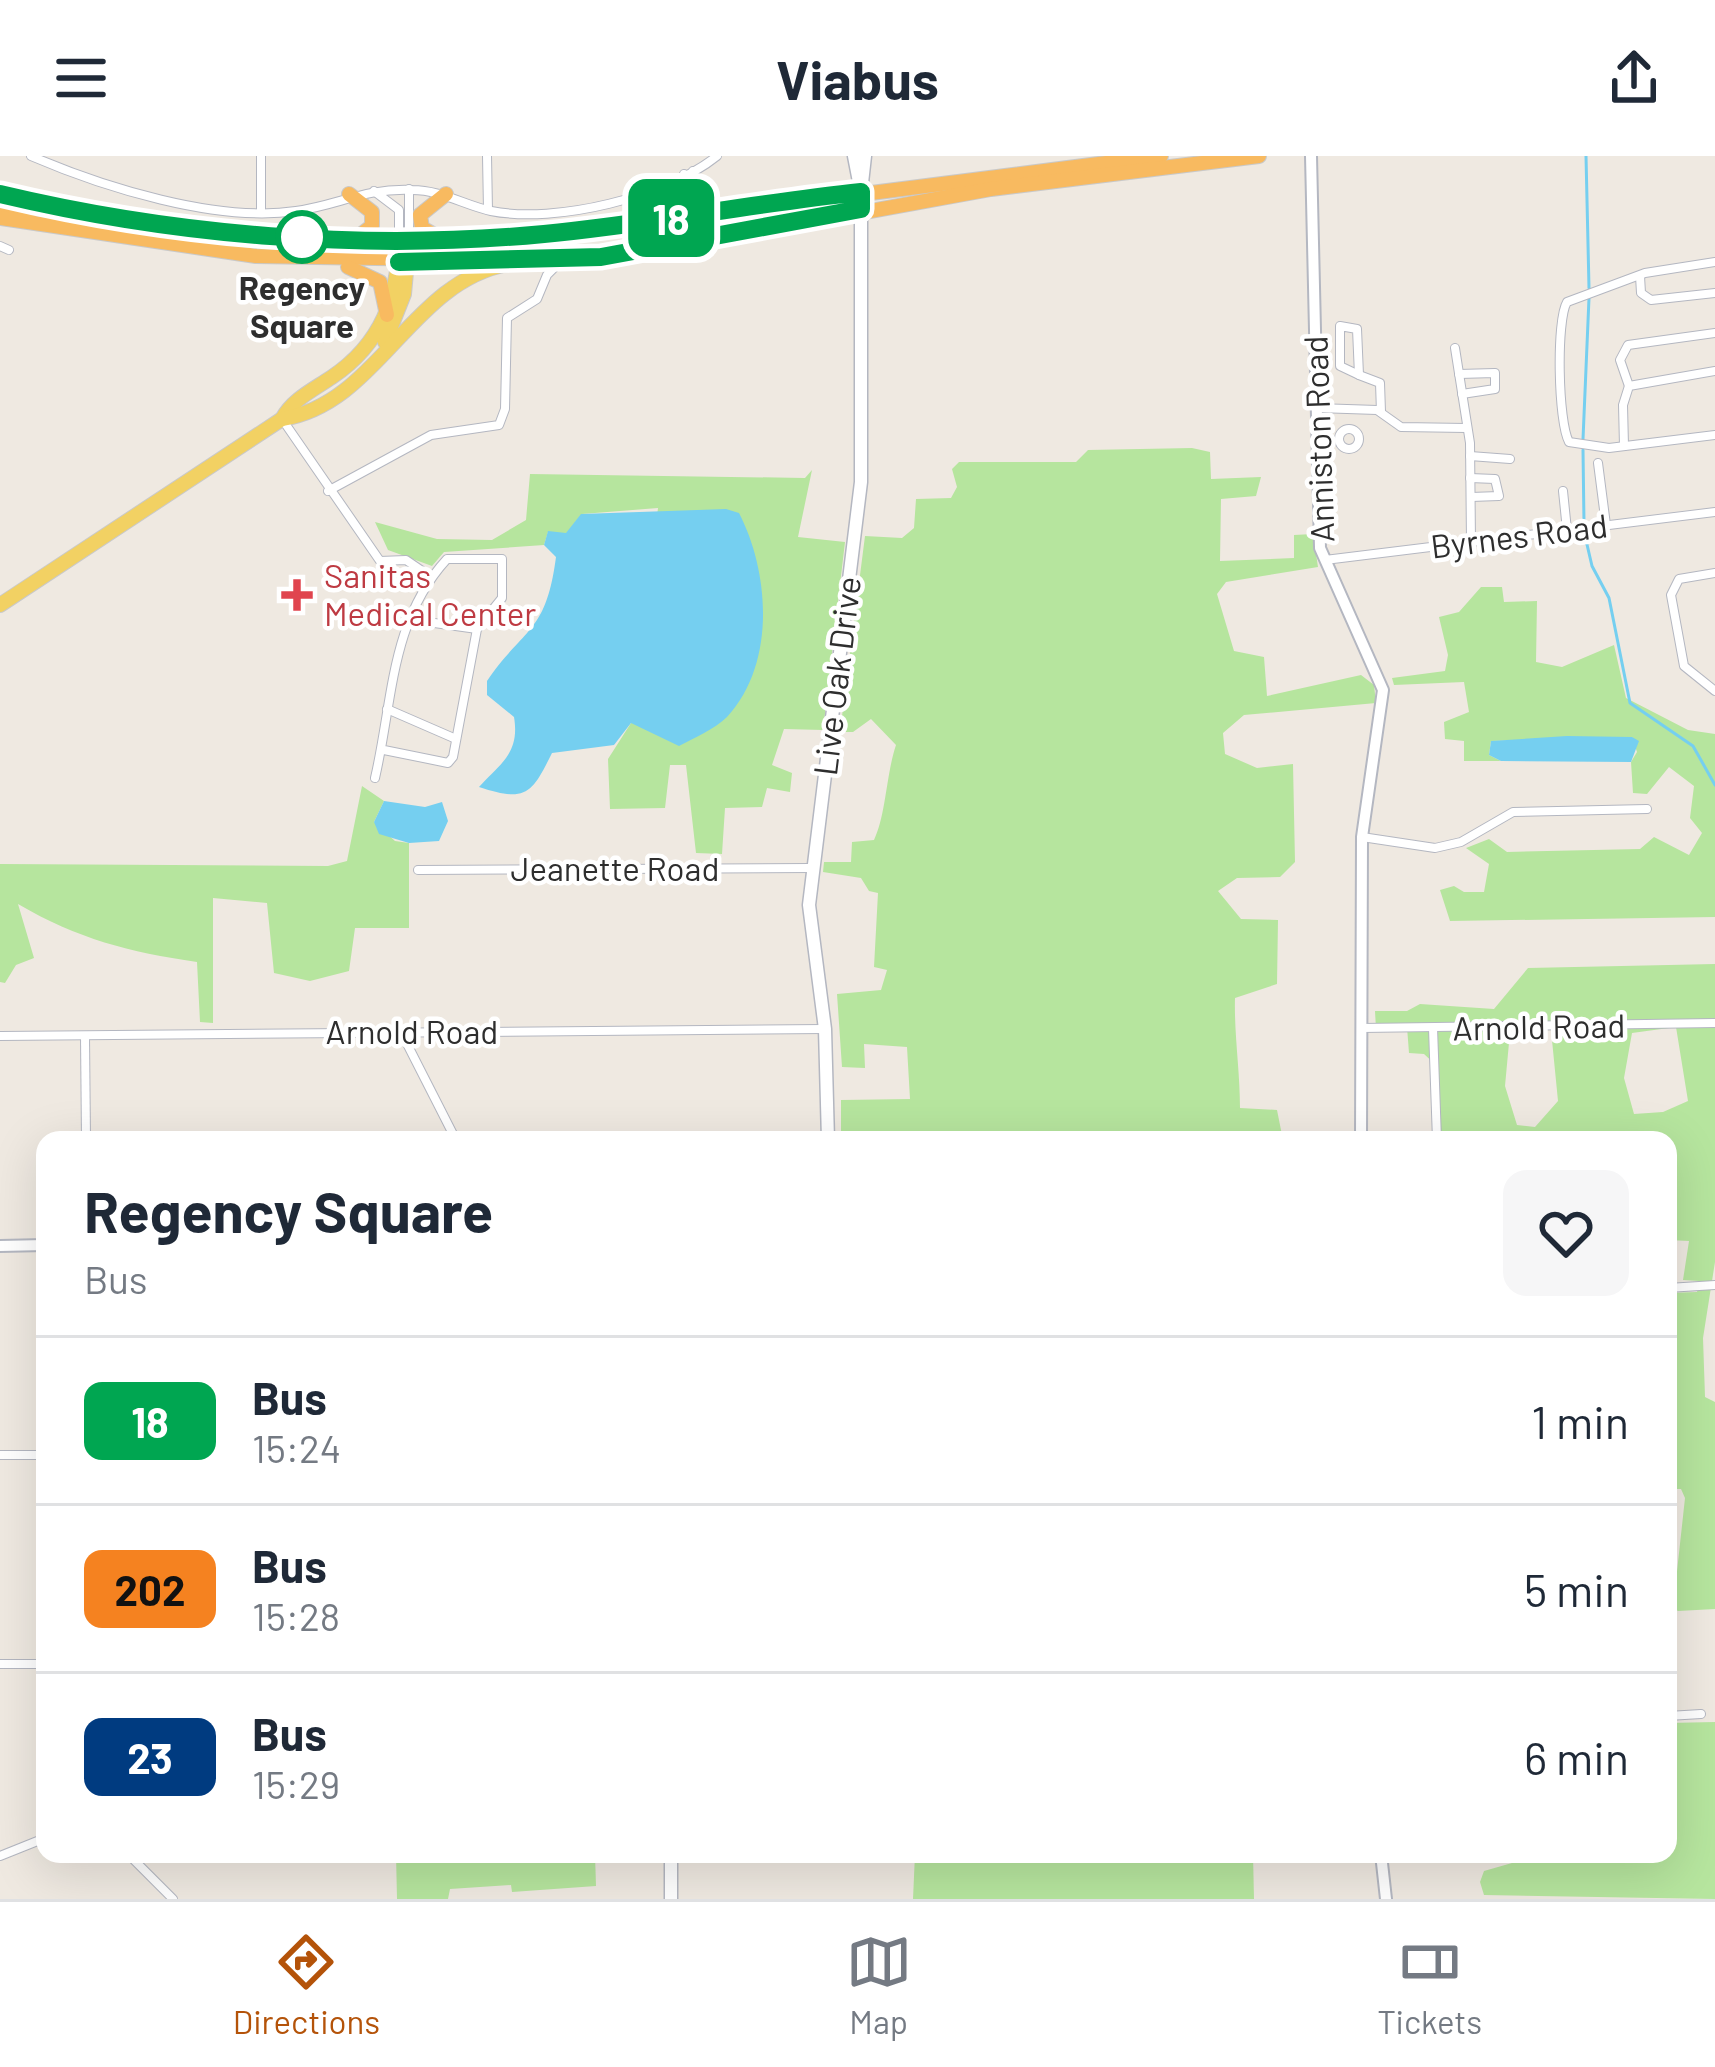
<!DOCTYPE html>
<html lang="en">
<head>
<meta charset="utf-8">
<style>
  body { margin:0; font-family:Barlow,sans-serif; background:#f6f6f7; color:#1f2937; height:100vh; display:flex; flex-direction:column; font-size:45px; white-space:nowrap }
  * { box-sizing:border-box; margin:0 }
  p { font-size:39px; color:#747a83 }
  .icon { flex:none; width:66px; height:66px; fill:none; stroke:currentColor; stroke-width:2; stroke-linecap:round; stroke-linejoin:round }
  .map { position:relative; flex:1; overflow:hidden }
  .details { position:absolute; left:36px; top:975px; width:1641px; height:732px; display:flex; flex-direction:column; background:#fff; border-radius:24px; box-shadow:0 12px 48px #0002 }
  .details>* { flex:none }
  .badge { padding:0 24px; border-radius:18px; font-size:42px; line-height:78px }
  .map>.badge { position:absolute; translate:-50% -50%; box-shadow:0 0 0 6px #fff }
  .round { display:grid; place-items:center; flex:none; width:126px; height:126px; border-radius:24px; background:#f6f6f7 }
  .headline { display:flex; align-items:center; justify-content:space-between; height:204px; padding:0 48px }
  h1 { font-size:57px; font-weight:700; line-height:90px }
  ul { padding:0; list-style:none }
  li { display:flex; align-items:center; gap:36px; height:168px; padding:0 48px; border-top:3px solid #e0e1e3 }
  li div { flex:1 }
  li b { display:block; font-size:45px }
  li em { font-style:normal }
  li .badge { min-width:132px; font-weight:700; text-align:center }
  header { display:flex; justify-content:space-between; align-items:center; height:156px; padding:0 48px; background:#fff; font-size:54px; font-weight:700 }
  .dock { display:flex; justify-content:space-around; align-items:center; height:168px; border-top:3px solid #e0e1e3; background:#fff; font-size:33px; color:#747a83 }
  .dock a { display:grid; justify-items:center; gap:6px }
  .dock .on { color:#b45309 }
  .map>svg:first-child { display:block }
  .green { fill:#b6e59e; fill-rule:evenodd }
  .water { fill:#75cff0 }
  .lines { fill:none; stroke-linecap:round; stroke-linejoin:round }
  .stream { stroke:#75cff0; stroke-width:3 }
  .minor-casing { stroke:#b4b7c1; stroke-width:10 }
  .tertiary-casing { stroke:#b4b7c1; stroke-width:14 }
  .secondary-casing { stroke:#b4b7c1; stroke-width:15 }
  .primary-casing { stroke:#c9c9c9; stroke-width:16 }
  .trunk-casing { stroke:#c9c9c9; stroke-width:16 }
  .minor { stroke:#fff; stroke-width:8 }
  .tertiary { stroke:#fff; stroke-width:10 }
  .secondary { stroke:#fff; stroke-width:12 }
  .primary { stroke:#f2d163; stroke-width:14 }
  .trunk { stroke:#f8ba60; stroke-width:14 }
  .line-casing { stroke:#fff; stroke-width:27 }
  .line { stroke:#00a651; stroke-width:18 }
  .stop-dot { fill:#fff; stroke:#00a651; stroke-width:6 }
  .health-dot { fill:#e0444e; stroke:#fff; stroke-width:4.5 }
  .labels { text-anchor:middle; stroke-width:9; stroke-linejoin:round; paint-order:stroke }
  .stop-label { font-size:33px; font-weight:bold; fill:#2e2e2e; stroke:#fff }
  .street-label { font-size:33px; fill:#2e2e2e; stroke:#fff }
  .health-label { font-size:33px; fill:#be3a42; stroke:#fff; text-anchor:start }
</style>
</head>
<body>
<header><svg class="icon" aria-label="menu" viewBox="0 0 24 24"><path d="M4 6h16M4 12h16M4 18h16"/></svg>Viabus<svg class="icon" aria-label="share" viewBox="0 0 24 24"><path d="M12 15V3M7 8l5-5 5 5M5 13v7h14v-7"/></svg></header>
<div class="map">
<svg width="1715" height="1743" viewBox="0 0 1715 1743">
  <rect width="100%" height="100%" fill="#efe9e1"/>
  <g class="green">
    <path d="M1192,292L1210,296L1211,323L1261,321L1256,340L1221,343L1220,405L1294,402V379L1313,378L1318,411L1226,426L1217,438L1234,495L1264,501L1267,540L1361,519L1374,529L1376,547L1244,559L1223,577L1225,598L1257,612L1293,608L1295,706L1280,721L1237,722L1218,735L1241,763L1278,764L1277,828L1235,842C1234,878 1240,915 1240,952L1277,954L1283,984H851L841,976V944L910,943L907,891L864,888L865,912L842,911L837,838L881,834L887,814L874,811L878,737L869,735L861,722L823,716L824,706H851L852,686L874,684C886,659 886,619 896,589L871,563L853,576H840L865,380L902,382L914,372L916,343L951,342L957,331L952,313L959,306H1076L1088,294Z"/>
    <path d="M812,314L798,381L845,386L823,574L784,573L772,609L792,617L790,636L767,632L762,651L725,652L722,698L696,697L686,609H670L665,652L610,653L608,603L631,567L658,352L582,358L566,378L548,376L544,389L444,396L432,410L388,394L375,366L437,383L492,384L526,364L530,318L805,322Z"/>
    <path d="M1481,431H1502L1504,446L1537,445L1536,506L1562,511L1614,489L1626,542L1688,574L1715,578V761L1450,765L1440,734L1454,730L1464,736H1484L1489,708L1466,692L1489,683L1507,696L1640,693L1654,681L1689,699L1702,677L1690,662L1694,630L1669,611L1647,638L1633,637L1631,606L1637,596L1632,581L1491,585L1489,599L1501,605H1464V585L1445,583L1444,566L1469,556L1464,526L1394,529L1392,522L1445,515L1448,499L1439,461L1459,456Z"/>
    <path d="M362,630L384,645L374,666L395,685L409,687V772H355L349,815L310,825L274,817L267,747L213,742V867L200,866L197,806C129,796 78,783 18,748L34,802L16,809L5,827L0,826V708L328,710L347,705Z"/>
    <path d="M1715,808V1106L1703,1182L1705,1241L1715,1246V1453L1678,1455L1673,1452L1685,1342L1681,1333H1668V1137L1697,1136L1699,1125L1683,1124L1689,1085L1668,1084V984H1434C1428,960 1439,937 1439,912L1424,898L1409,897L1407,871L1376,873L1375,855H1407L1420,848L1494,853L1528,812ZM1676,871L1688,945L1663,956L1634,958L1624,922L1632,877ZM1551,874L1558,945L1535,971L1517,969L1505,930L1510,876Z"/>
    <path d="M1715,1566V1743L1484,1739L1480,1726L1484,1715L1519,1705L1520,1698H1668V1567Z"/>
    <path d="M396,1698H595L596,1730L512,1736L511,1729L450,1733L448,1743H397Z"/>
    <path d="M915,1698H1253L1254,1743H913Z"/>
  </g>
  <g class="water">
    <path d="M726,353L739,357C770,417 776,508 727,561C715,573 694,582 679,590L631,567L614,589L552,597C532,637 527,647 479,631C501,607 520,597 514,561L487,539V525C524,471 546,478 556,401L544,389L548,375L566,377L581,358Z"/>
    <path d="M1567,580L1632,581L1639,585L1631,606L1501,605L1489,599L1491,585Z"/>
    <path d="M384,645L425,651L442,646L448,665L439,685L409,687L379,678L374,666Z"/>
  </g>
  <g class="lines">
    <g class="stream">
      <path d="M1586,0L1589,132"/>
      <path d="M1583,283L1589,142"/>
      <path d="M1583,294L1584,367"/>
      <path d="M1585,380L1592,410L1609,442L1630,547L1693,590L1715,629"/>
    </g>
    <defs>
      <g id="minor">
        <path d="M31,0C103,31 217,67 296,55C339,49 364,32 412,34C441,34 464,49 491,55C556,68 666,41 717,0"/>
        <path d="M261,0V55"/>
        <path d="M487,0L488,54"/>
        <path d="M693,15V46L702,56"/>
        <path d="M657,31L678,33L686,41"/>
        <path d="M374,35L399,54V84"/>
        <path d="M680,61L686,49L684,18"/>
        <path d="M409,82V33"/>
        <path d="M0,90L9,94"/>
        <path d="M1715,106L1645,117L1567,146C1556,164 1558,266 1569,286L1609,292L1715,279"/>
        <path d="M1640,120L1641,137L1651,144L1715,137"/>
        <path d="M1340,170L1357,173L1359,219L1340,210Z"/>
        <path d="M1455,192L1470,287L1471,386"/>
        <path d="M1459,218L1495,217V233L1462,238"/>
        <path d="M1359,219L1380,227L1381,256"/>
        <path d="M1629,230L1620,204L1628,189L1715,177"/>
        <path d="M1317,252L1377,254L1401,271L1466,272"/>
        <path d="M282,263L380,405L406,404L431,421"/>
        <circle cx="1349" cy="283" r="10"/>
        <path d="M1624,290L1623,249L1629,230L1715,215"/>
        <path d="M1470,300L1510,303"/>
        <path d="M1598,307L1606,369"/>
        <path d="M1470,322L1495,323L1499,340L1471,341"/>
        <path d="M328,335L431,279L499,269L505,253L507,162L537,143L547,119L560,106"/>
        <path d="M1563,335L1567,374"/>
        <path d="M1325,404L1715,356"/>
        <path d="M1715,417L1679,423L1671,439L1684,510L1715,535"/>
        <path d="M406,463L477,473"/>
        <path d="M387,553L456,583"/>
        <path d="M375,622C393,545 390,465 447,403H502V442L477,473L453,601L448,607L384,594"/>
        <path d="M1362,681L1435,692L1461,686L1513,656L1647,653"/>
        <path d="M418,714L812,712"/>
        <path d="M1362,872L1715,867"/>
        <path d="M1433,872L1437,984"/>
        <path d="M401,876L456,984"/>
        <path d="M0,880L825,873"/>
        <path d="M85,880L86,984"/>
        <path d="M1668,1132L1715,1129"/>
        <path d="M0,1299H45"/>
        <path d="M0,1508H45"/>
        <path d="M1668,1560L1701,1558"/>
        <path d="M128,1698L173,1743"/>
        <path d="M0,1700L45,1682"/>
      </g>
      <g id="tertiary">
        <path d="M1311,0L1320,392L1383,534L1362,681L1361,984"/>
        <path d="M0,1090L45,1089"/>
        <path d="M1381,1698L1386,1743"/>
      </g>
      <g id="secondary">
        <path d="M854,0L861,36"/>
        <path d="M828,984L825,873L809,749L861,326V36L865,0"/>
        <path d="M671,1698V1743"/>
      </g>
      <g id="primary">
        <path d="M385,186L404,138L409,83"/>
        <path d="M282,263C293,243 313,234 332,221C381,188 399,141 399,84"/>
        <path d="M0,449L282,263C378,248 410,126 508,108"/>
      </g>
      <g id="trunk">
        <path d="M0,38L228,75L354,83L478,82L581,74L1161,0"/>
        <path d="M349,38L372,56V70L358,81"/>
        <path d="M0,50L33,53"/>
        <path d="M0,62L256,100L550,105L663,93L991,33L1259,0"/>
        <path d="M438,81L422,72L420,59L446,38"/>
        <path d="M348,111L380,126L387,159"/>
      </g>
    </defs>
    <use href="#minor" class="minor-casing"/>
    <use href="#tertiary" class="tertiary-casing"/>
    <use href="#secondary" class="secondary-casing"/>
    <use href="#primary" class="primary-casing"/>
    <use href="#trunk" class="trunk-casing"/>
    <use href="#minor" class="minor"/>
    <use href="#tertiary" class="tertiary"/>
    <use href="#secondary" class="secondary"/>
    <use href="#primary" class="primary"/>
    <use href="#trunk" class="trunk"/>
  </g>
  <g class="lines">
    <defs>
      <path id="line" d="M0,38C176,80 364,95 544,78C650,68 755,47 861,36V53L601,101L399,106"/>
    </defs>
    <use href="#line" class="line-casing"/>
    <use href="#line" class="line"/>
  </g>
  <circle class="stop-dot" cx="302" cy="81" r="24"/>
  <path class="health-dot" d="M291 421h12v12h12v12h-12v12h-12v-12h-12v-12h12z"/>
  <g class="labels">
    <g class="stop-label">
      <text x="302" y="144">Regency<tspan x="302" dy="38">Square</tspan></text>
    </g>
    <g class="street-label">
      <text transform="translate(1319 283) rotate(-92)" y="12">Anniston Road</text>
      <text transform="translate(1519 380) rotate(-7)" y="12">Byrnes Road</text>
      <text transform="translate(837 520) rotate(-83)" y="12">Live Oak Drive</text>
      <text x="615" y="725">Jeanette Road</text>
      <text transform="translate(1539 871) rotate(-1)" y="12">Arnold Road</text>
      <text x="412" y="888">Arnold Road</text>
    </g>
    <g class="health-label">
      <text x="324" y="432">Sanitas<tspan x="324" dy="38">Medical Center</tspan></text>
    </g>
  </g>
</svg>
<b class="badge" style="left:671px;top:62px;background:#00a651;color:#fff">18</b>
<section class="details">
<div class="headline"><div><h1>Regency Square</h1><p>Bus</p></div><a class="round"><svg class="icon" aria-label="heart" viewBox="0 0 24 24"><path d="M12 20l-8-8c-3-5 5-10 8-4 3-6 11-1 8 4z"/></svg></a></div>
<ul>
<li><span class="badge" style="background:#00a651;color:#fff">18</span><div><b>Bus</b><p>15:24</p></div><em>1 min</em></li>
<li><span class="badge" style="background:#f58220;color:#111">202</span><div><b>Bus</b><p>15:28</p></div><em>5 min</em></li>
<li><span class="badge" style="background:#003b80;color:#fff">23</span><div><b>Bus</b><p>15:29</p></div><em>6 min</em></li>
</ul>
</section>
</div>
<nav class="dock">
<a class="on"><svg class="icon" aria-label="directions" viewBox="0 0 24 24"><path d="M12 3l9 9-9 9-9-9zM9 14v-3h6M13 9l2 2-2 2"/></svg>Directions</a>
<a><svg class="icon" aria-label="map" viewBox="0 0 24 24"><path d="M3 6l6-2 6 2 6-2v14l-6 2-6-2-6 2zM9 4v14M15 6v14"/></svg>Map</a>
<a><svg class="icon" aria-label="tickets" viewBox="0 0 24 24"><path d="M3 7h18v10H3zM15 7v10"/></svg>Tickets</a>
</nav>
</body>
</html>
